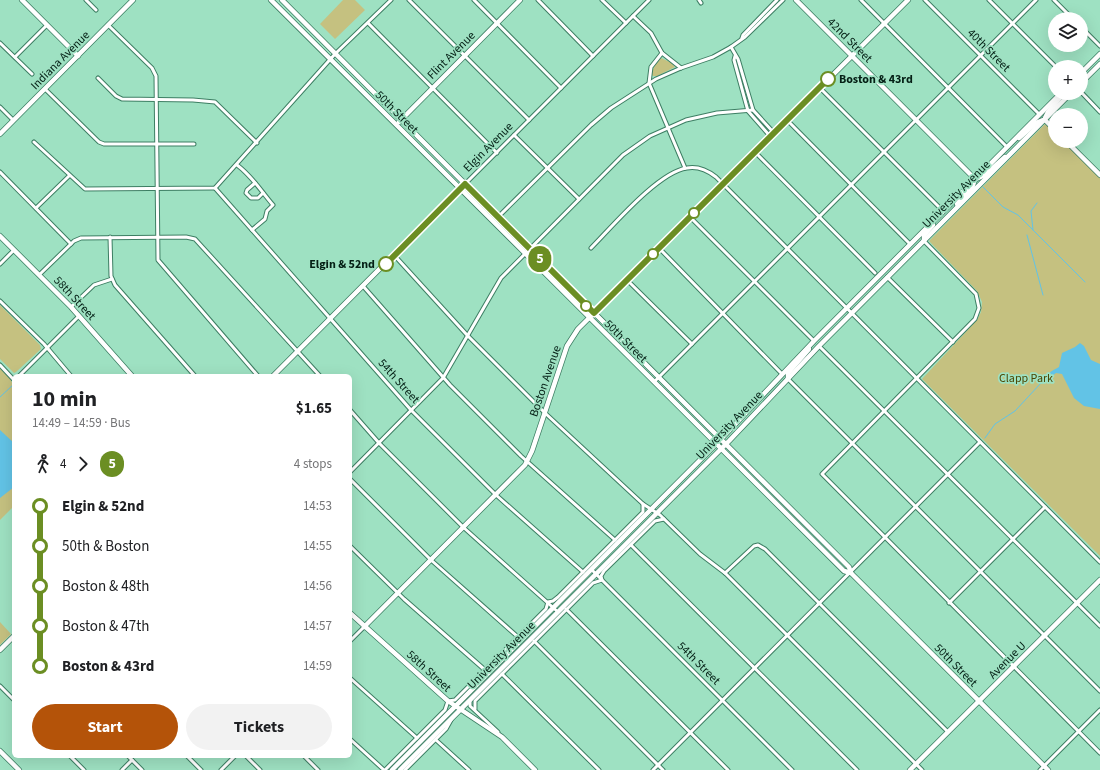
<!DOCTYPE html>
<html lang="en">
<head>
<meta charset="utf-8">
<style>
  body { margin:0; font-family:"Source Sans 3",sans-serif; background:#f2f2f2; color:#202124; height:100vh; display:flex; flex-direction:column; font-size:15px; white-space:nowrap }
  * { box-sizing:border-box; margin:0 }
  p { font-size:13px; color:#757577 }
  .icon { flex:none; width:22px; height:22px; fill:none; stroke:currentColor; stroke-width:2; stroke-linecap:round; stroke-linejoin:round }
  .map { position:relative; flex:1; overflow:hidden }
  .drawer { position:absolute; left:12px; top:374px; width:340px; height:384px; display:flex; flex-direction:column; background:#fff; border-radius:6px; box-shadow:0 4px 16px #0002 }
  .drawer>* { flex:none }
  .badge { padding:0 8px; border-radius:13px; font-size:14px; line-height:26px }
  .fabs { position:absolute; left:1048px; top:12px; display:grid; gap:8px }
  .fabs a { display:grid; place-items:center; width:40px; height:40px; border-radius:50%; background:#fff; box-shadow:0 4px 16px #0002; font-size:20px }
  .map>.badge { position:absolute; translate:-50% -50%; box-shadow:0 0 0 2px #fff }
  .legs { display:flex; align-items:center; gap:6px; height:44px; padding:0 20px; font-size:13px }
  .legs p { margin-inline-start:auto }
  .summary { display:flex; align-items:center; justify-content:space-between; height:68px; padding:0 20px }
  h1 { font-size:22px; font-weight:700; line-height:30px }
  .action { display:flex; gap:8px; margin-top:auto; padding:8px 20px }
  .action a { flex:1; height:46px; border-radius:24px; background:#b45309; color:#fff; font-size:16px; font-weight:700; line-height:46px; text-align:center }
  .action a+a { background:#f2f2f2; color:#202124 }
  ul { padding:0 20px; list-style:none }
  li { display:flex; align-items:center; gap:14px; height:40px; font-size:15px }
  li i { display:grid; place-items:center; width:6px; height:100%; margin:0 5px; background:currentColor }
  li i::after { content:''; width:10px; height:10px; margin:-5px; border:3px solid; border-radius:50%; background:#fff }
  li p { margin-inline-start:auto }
  li:first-child i { background:linear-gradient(#0000 50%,currentColor 0) }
  li:last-child i { background:linear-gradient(currentColor 50%,#0000 0) }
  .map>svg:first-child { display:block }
  .green { fill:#c5c180 }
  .water { fill:#62c3e6 }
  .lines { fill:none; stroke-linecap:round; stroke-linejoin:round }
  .stream { stroke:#62c3e6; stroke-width:1 }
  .street-casing { stroke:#3d7e63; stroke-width:5 }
  .secondary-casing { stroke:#3d7e63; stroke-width:6 }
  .street { stroke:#fff; stroke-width:3 }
  .secondary { stroke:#fff; stroke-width:4.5 }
  .line-1-casing { stroke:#fff; stroke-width:9 }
  .line-1 { stroke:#6b8e23; stroke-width:6 }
  .stop-1-dot { fill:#fff; stroke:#6b8e23; stroke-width:2 }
  .labels { text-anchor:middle; stroke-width:3.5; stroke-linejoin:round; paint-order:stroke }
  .street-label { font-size:12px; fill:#041f15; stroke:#9ee1c2 }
  .stop-label { font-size:12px; font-weight:bold; fill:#041f15; stroke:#9ee1c2; text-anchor:start }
  .park-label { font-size:12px; fill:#4c4603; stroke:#9ee1c2 }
</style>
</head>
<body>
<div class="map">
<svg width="1100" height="770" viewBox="0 0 1100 770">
  <rect width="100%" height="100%" fill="#9ee1c2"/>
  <g class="green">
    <path d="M343,0H355L365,10L335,39L320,24Z"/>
    <path d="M661,58L672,63L675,67L657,76H653L651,74L655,65Z"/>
    <path d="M1045,124L1055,133V141H1063L1100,178V556L922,379L977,320L981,312L982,302L977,291L929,241Z"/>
    <path d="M0,305L40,345L41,349L16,372L14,373L0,359Z"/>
    <path d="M0,368L9,377L14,386V506L0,520Z"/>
    <path d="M0,622L11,634L0,645Z"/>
  </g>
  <g class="water">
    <path d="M1080,343L1084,346L1091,360L1100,364V409L1084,406L1074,398L1062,374L1056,373L1042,384L1041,382C1043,375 1052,371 1059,367L1062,353L1075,347Z"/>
    <path d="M0,430L14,443V487L0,498Z"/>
  </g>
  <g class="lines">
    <g class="stream">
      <path d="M983,187L1003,207L1018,215L1085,282"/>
      <path d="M1033,230L1031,211L1037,203"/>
      <path d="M1027,235L1043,295"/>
      <path d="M0,397L14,384"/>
      <path d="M985,438L995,424L1015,411L1041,383"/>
    </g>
    <defs>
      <g id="street">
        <path d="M86,0L96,10"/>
        <path d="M409,0L529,120"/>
        <path d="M474,0L561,88"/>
        <path d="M538,0L593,56"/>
        <path d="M602,0L626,23"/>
        <path d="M699,0L701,3"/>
        <path d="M861,0L1007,147"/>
        <path d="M925,0L1039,114"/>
        <path d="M989,0L1056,67"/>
        <path d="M1054,0L1073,19"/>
        <path d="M633,16L651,33L662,53L681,68"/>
        <path d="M368,23L497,153"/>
        <path d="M108,25L152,68L156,76L158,260L258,376"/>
        <path d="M1081,27L1100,46"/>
        <path d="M742,38L743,35L777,0"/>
        <path d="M0,43L32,74"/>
        <path d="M731,47L738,59L753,110L774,133"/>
        <path d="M662,53L651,67L649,83L685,168"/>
        <path d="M735,56L734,60L748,111L770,136"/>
        <path d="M15,57L47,25"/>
        <path d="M98,78L116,96L122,99L193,100L215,102L257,143"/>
        <path d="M820,88L943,211"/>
        <path d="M45,89L99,142L104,144H194"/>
        <path d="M1081,92L1100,112"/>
        <path d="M0,107L13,120"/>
        <path d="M787,120L910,244"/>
        <path d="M514,135L579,199"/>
        <path d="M34,142L85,189L215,188L335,54L391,0"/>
        <path d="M755,152L875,273"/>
        <path d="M237,165C252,176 261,191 273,205L267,211L265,219L252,230"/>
        <path d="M0,172L71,244"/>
        <path d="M255,183L247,190L246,193L251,198H258L263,193"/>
        <path d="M465,184L649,0"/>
        <path d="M215,188L411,410L496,495L583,572"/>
        <path d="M36,208L69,176"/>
        <path d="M498,217L591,125L611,108L656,79L681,68L713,57L731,47L745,37L783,0"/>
        <path d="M690,217L814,341"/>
        <path d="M110,237L111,276L115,285L195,376"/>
        <path d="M924,241L976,294L979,308L975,319L822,474L1100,753"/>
        <path d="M591,248C612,227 658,172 687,168C698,166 707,170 716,177L1100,562"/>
        <path d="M659,248L782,374"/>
        <path d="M394,255L467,335L545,413L643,504L660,515L700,554L725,573L922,770"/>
        <path d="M0,264L14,250"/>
        <path d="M39,275L74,241L81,238L186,237L195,239L320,376"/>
        <path d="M887,277L953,342"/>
        <path d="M627,280L692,344"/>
        <path d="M363,286L450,385L521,456L615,540"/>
        <path d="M0,301L44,344L71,376"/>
        <path d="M71,307L94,285L112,279"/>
        <path d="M819,346L1100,626"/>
        <path d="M0,365L14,380"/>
        <path d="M19,376L79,316"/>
        <path d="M788,379L1100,691"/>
        <path d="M654,382L1036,0"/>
        <path d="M350,410L379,443L463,527L558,612"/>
        <path d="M350,472L443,378L501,278L623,155L650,136L686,120L717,113L753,110"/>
        <path d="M350,479L431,560L518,637"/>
        <path d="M631,545L857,770"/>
        <path d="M350,546L404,599L485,670"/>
        <path d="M592,570L792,770"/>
        <path d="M725,573L754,546L758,545L765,549L948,732"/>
        <path d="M949,603L1045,507"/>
        <path d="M566,609L728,770"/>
        <path d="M350,641L364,627"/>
        <path d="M534,641L663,770"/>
        <path d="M502,674L599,770"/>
        <path d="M350,678L417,738"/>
        <path d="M0,686L14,700"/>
        <path d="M470,700V706L498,732"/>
        <path d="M475,709V701L593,583L602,580L601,576L604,571L655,521L664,519"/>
        <path d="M350,739L384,770"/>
        <path d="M436,740L469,770"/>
        <path d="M70,756L84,770"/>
        <path d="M128,756L142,770"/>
        <path d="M187,756L201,770"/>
        <path d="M246,756L260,770"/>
        <path d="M304,756L318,770"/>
        <path d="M122,770L132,760"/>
        <path d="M221,770L235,756"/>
        <path d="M385,770L445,710L448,701L455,700L546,609L548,602L553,601L558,597L643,512V504"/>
        <path d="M405,770L446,729L451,720"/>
        <path d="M653,770L980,442"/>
        <path d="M1040,770L1100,710"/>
      </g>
      <g id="secondary">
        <path d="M22,0L78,56"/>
        <path d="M271,0L844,571L851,573L1048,770"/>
        <path d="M282,0C470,190 660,378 849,567L851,573"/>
        <path d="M796,0L975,179"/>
        <path d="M1081,73L1100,54"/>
        <path d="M1081,83L1100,64"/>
        <path d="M1045,118L1048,112L1064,93"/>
        <path d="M1045,120L1055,130"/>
        <path d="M399,122L520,0"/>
        <path d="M0,134L133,0"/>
        <path d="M1019,138L1036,123L1043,120"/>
        <path d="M1066,141L1100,175"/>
        <path d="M976,179L985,175L1005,157"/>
        <path d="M957,204L972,188L975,179"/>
        <path d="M0,236L71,307L132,376"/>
        <path d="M924,241V235L933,225"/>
        <path d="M273,376L462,186"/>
        <path d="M788,379V373L809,349"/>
        <path d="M350,613L448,701L502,737L535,770"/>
        <path d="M364,627L525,465L532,451L567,346L578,329L908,0"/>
        <path d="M0,650L14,636"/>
        <path d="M0,751L19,770"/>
        <path d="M392,770L722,438L814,341L1061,93"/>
        <path d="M400,770L729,441L819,346L1071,93"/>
        <path d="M910,770L1100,580"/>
      </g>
    </defs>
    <use href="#street" class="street-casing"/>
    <use href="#secondary" class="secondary-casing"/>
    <use href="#street" class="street"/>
    <use href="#secondary" class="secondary"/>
  </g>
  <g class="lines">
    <defs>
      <path id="line-1" d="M386,264L465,184L594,313L828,79"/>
    </defs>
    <use href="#line-1" class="line-1-casing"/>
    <use href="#line-1" class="line-1"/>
  </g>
  <g class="stop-1-dot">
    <circle cx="828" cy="79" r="7"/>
    <circle cx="694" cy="213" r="5"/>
    <circle cx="653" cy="254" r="5"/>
    <circle cx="386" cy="264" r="7"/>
    <circle cx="586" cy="306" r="5"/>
  </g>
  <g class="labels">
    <g class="street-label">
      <text transform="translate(850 40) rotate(45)" y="4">42nd Street</text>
      <text transform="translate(989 50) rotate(45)" y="4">40th Street</text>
      <text transform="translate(451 55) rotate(-45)" y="4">Flint Avenue</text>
      <text transform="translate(60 60) rotate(-45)" y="4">Indiana Avenue</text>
      <text transform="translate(397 112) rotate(45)" y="4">50th Street</text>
      <text transform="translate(488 147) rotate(-45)" y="4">Elgin Avenue</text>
      <text transform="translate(956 194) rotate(-45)" y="4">University Avenue</text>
      <text transform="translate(75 298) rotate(47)" y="4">58th Street</text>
      <text transform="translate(626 341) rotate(45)" y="4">50th Street</text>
      <text transform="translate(399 381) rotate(48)" y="4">54th Street</text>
      <text transform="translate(545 381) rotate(-71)" y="4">Boston Avenue</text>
      <text transform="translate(729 425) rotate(-46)" y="4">University Avenue</text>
      <text transform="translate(501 655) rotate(-45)" y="4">University Avenue</text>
      <text transform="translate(1007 660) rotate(-45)" y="4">Avenue U</text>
      <text transform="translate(699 663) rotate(45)" y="4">54th Street</text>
      <text transform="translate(956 665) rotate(45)" y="4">50th Street</text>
      <text transform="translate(429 671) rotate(42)" y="4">58th Street</text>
    </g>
    <g class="stop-label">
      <text x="839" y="83">Boston &amp; 43rd</text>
      <text x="375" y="268" text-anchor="end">Elgin &amp; 52nd</text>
    </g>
    <g class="park-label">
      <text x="1026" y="382">Clapp Park</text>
    </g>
  </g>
</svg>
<div class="fabs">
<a><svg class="icon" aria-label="layers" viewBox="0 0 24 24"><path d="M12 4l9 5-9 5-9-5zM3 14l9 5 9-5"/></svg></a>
<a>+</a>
<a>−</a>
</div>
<b class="badge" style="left:540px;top:259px;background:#6b8e23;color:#fff">5</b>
<section class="drawer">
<div class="summary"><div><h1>10 min</h1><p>14:49 – 14:59 · Bus</p></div><b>$1.65</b></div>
<div class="legs"><svg class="icon" aria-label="walk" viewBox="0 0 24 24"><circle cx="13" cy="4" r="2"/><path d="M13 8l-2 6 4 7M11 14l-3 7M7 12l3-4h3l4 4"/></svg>4<svg class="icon" aria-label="forward" viewBox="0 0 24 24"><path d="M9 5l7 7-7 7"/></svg><b class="badge" style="background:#6b8e23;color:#fff">5</b><p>4 stops</p></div>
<ul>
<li><i style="color:#6b8e23"></i><b>Elgin &amp; 52nd</b><p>14:53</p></li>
<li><i style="color:#6b8e23"></i><span>50th &amp; Boston</span><p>14:55</p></li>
<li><i style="color:#6b8e23"></i><span>Boston &amp; 48th</span><p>14:56</p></li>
<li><i style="color:#6b8e23"></i><span>Boston &amp; 47th</span><p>14:57</p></li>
<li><i style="color:#6b8e23"></i><b>Boston &amp; 43rd</b><p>14:59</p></li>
</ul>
<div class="action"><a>Start</a><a>Tickets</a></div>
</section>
</div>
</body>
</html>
